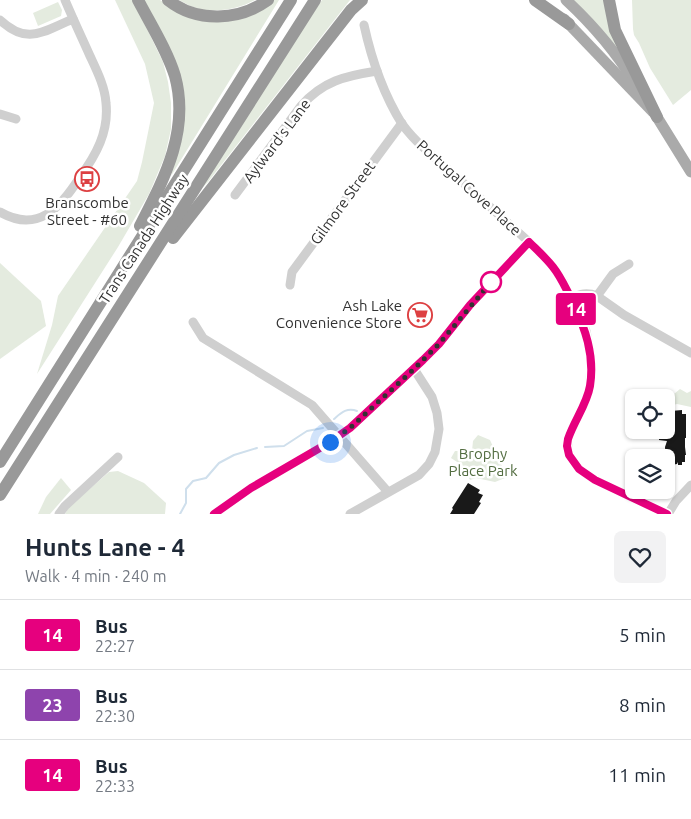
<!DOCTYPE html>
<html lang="en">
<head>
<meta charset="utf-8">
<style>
  body { margin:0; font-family:Ubuntu,sans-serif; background:#f2f2f3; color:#1f2937; height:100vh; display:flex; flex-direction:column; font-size:19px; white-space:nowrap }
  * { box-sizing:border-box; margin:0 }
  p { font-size:16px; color:#747a83 }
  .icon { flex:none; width:28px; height:28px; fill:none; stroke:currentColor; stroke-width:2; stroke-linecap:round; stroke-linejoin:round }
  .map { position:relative; height:514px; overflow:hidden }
  .sheet { display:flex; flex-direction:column; background:#fff; flex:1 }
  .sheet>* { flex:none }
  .badge { padding:0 10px; border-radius:4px; font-size:18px; line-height:32px }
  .controls { position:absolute; left:625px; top:389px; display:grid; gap:10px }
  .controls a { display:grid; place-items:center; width:50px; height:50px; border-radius:8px; background:#fff; box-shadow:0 1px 4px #0004; font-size:25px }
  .you { position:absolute; width:25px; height:25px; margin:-12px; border:4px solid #fff; border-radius:50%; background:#1a73e8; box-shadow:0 0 0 8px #1a73e833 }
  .map>.badge { position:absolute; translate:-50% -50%; box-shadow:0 0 0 2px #fff }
  .round { display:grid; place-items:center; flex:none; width:52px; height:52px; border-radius:8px; background:#f2f2f3 }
  .headline { display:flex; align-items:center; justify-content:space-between; height:85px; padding:0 25px }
  h1 { font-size:24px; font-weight:700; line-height:38px }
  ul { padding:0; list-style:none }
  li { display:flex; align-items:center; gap:15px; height:70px; padding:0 25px; border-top:1px solid #e0e1e3 }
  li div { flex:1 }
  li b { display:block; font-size:19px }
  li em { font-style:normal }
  li .badge { min-width:55px; font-weight:700; text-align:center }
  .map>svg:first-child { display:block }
  .green { fill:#e4ebdf }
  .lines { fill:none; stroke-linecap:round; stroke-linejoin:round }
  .stream { stroke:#cfdfec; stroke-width:2 }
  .building { fill:#191919 }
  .minor { stroke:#cfcfcf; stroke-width:9 }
  .major { stroke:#aaa; stroke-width:11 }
  .highway { stroke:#999; stroke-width:12 }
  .line-casing { stroke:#fff; stroke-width:11 }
  .line { stroke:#e6007e; stroke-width:8 }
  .walk { stroke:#323232; stroke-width:5; stroke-dasharray:0 9 }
  .stop-dot { fill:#fff; stroke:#e6007e; stroke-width:2.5 }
  .labels { text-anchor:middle; stroke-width:5; stroke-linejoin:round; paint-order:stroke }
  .street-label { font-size:15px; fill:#323232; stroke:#fff }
  .poi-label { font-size:15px; fill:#323232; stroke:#fff }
  .park-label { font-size:15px; fill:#536d41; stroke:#fff }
</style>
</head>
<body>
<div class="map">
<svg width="691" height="514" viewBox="0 0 691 514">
  <rect width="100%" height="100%" fill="#fff"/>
  <g class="green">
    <path d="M115,0H133L163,62L168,82L171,103V129L165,156L149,194L118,247L37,374L52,325L58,296L137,181L142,162L154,103L145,64Z"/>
    <path d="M142,0H160L186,15L209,19L273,0H279L171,176L178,152L183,107Z"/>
    <path d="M179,0H255C241,8 220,12 205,10C196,9 186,4 179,0Z"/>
    <path d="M322,0H350L208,182L196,194L272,74Z"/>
    <path d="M571,0H605L626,62Z"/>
    <path d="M632,0H691V90L673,105L650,68L639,43L634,35L633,29Z"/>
    <path d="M58,2L62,10L61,16L38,26L33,13Z"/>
    <path d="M0,263L41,301L46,326L0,359Z"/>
    <path d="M680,389L687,393L691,391V407L677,404L669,406L666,402L668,396L674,394Z"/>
    <path d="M478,435L490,440L506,475L505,478L495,482L476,478L470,480L464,469L465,467L451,458L455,451H472L473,441Z"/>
    <path d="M118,471L144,483L166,503L165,514H65L69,507L109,472Z"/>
    <path d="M61,478L71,490L50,514H38L46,497Z"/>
  </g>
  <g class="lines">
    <g class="stream">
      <path d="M334,419C341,413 347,407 357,411"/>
      <path d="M265,447L284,446L307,431L323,428"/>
      <path d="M180,514L186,503V489L193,481L206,478L219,463L234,455L257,448"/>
    </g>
  </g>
  <g class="building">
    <path d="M419,306L429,314L420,324L411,315Z"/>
    <path d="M682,410V414H686V438H685V447L686,455H685V462H682V465H678V462L677,464L666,466L665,447L667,441L659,440V432H665V430H667V420H669L666,417V414L671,411Z"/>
    <path d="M468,483L480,490L478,493L483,495L479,502L481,503L474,514H450L453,509L452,508Z"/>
  </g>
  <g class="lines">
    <g class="minor">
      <path d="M0,20C28,46 43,31 73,19"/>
      <path d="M364,25C371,57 384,95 402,124C408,132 415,140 423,147L508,223L539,251L554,268L563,281L571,298L586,331L590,351L591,360L590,385L588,394L568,439V451L574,463L579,469L595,480L667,514"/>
      <path d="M0,114L16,119"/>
      <path d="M235,195L301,106C323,81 345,76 377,71"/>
      <path d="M0,212C38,234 61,207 80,177C96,155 109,132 106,103C105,87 97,71 90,56C82,38 73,19 65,0"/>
      <path d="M290,285L292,272L402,123"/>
      <path d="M597,296L613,274L629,264"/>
      <path d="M571,298C580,294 587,292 597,296L624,315L691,353"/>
      <path d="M193,322L203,338L312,405L388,492"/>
      <path d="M59,514L65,506L118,457"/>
      <path d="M214,514L251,488L330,442L349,428L423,360L439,343L470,305L529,242"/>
      <path d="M350,514L419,475L429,464L435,452L439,429L437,413L432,397L414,369"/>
      <path d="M668,514L676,501L691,485"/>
    </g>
    <g class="major">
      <path d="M566,0C593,25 616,52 635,83"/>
      <path d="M564,19L653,112"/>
      <path d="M652,109L691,172"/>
    </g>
    <g class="highway">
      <path d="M138,0C151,25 167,50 175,76C190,131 164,179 140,226"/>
      <path d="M168,0C197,23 239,21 268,0"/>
      <path d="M535,0L569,24"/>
      <path d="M609,0L615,30L657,117"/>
      <path d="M173,238L351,10L362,0"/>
      <path d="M0,462L291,0"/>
      <path d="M0,495L315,0"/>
    </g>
  </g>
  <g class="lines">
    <defs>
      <path id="line" d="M214,514L251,488L330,442L350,428L423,360L439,344L470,305L529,242C537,250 546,258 553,267C561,277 566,289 572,300C585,328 595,355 590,386C587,404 574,421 568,439L567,446L569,455L579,469L595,480L667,514"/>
    </defs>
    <use href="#line" class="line-casing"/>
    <use href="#line" class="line"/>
    <path class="walk" d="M330,442L350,428L414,369L439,344L491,282"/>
  </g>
  <defs>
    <symbol id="bus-ring" viewBox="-11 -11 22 22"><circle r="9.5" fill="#fff" stroke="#dd4042" stroke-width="1.5"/><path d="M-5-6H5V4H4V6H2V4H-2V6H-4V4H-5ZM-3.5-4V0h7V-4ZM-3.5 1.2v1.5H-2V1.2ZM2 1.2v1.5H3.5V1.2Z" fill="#dd4042"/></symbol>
    <symbol id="supermarket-ring" viewBox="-11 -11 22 22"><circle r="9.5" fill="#fff" stroke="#dd4042" stroke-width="1.5"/><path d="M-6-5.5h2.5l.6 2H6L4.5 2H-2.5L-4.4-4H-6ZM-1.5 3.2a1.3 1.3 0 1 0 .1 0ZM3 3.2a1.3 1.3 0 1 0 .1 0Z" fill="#dd4042"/></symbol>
  </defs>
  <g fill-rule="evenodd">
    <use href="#bus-ring" x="73" y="165" width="28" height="28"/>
    <use href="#supermarket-ring" x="406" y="301" width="28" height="28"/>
  </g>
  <circle class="stop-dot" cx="491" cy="282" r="10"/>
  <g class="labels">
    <g class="street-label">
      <text transform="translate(277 141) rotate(-53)" y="5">Aylward's Lane</text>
      <text transform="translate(469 188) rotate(42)" y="5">Portugal Cove Place</text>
      <text transform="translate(343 203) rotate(-54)" y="5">Gilmore Street</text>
      <text transform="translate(144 239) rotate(-57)" y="5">Trans Canada Highway</text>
    </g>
    <g class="poi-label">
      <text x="87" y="208">Branscombe<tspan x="87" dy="17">Street - #60</tspan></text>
      <text x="402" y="311" text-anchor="end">Ash Lake<tspan x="402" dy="17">Convenience Store</tspan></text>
    </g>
    <g class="park-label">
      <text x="483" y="459">Brophy<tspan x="483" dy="17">Place Park</tspan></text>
    </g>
  </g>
</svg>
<div class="controls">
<a><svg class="icon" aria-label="locate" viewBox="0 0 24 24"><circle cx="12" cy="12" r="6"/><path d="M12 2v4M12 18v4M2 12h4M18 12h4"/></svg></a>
<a><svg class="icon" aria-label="layers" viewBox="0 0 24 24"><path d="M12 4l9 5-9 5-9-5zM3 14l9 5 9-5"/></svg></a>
</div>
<div class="you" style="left:330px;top:442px"></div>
<b class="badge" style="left:576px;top:309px;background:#e6007e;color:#fff">14</b>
</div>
<section class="sheet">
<div class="headline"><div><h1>Hunts Lane - 4</h1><p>Walk · 4 min · 240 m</p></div><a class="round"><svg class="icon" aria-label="heart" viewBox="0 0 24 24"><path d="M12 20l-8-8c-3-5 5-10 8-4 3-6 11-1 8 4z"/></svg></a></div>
<ul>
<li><span class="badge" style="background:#e6007e;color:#fff">14</span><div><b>Bus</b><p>22:27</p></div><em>5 min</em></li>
<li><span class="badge" style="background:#8e44ad;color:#fff">23</span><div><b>Bus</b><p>22:30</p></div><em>8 min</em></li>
<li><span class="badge" style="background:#e6007e;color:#fff">14</span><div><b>Bus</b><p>22:33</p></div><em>11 min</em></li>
</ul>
</section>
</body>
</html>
